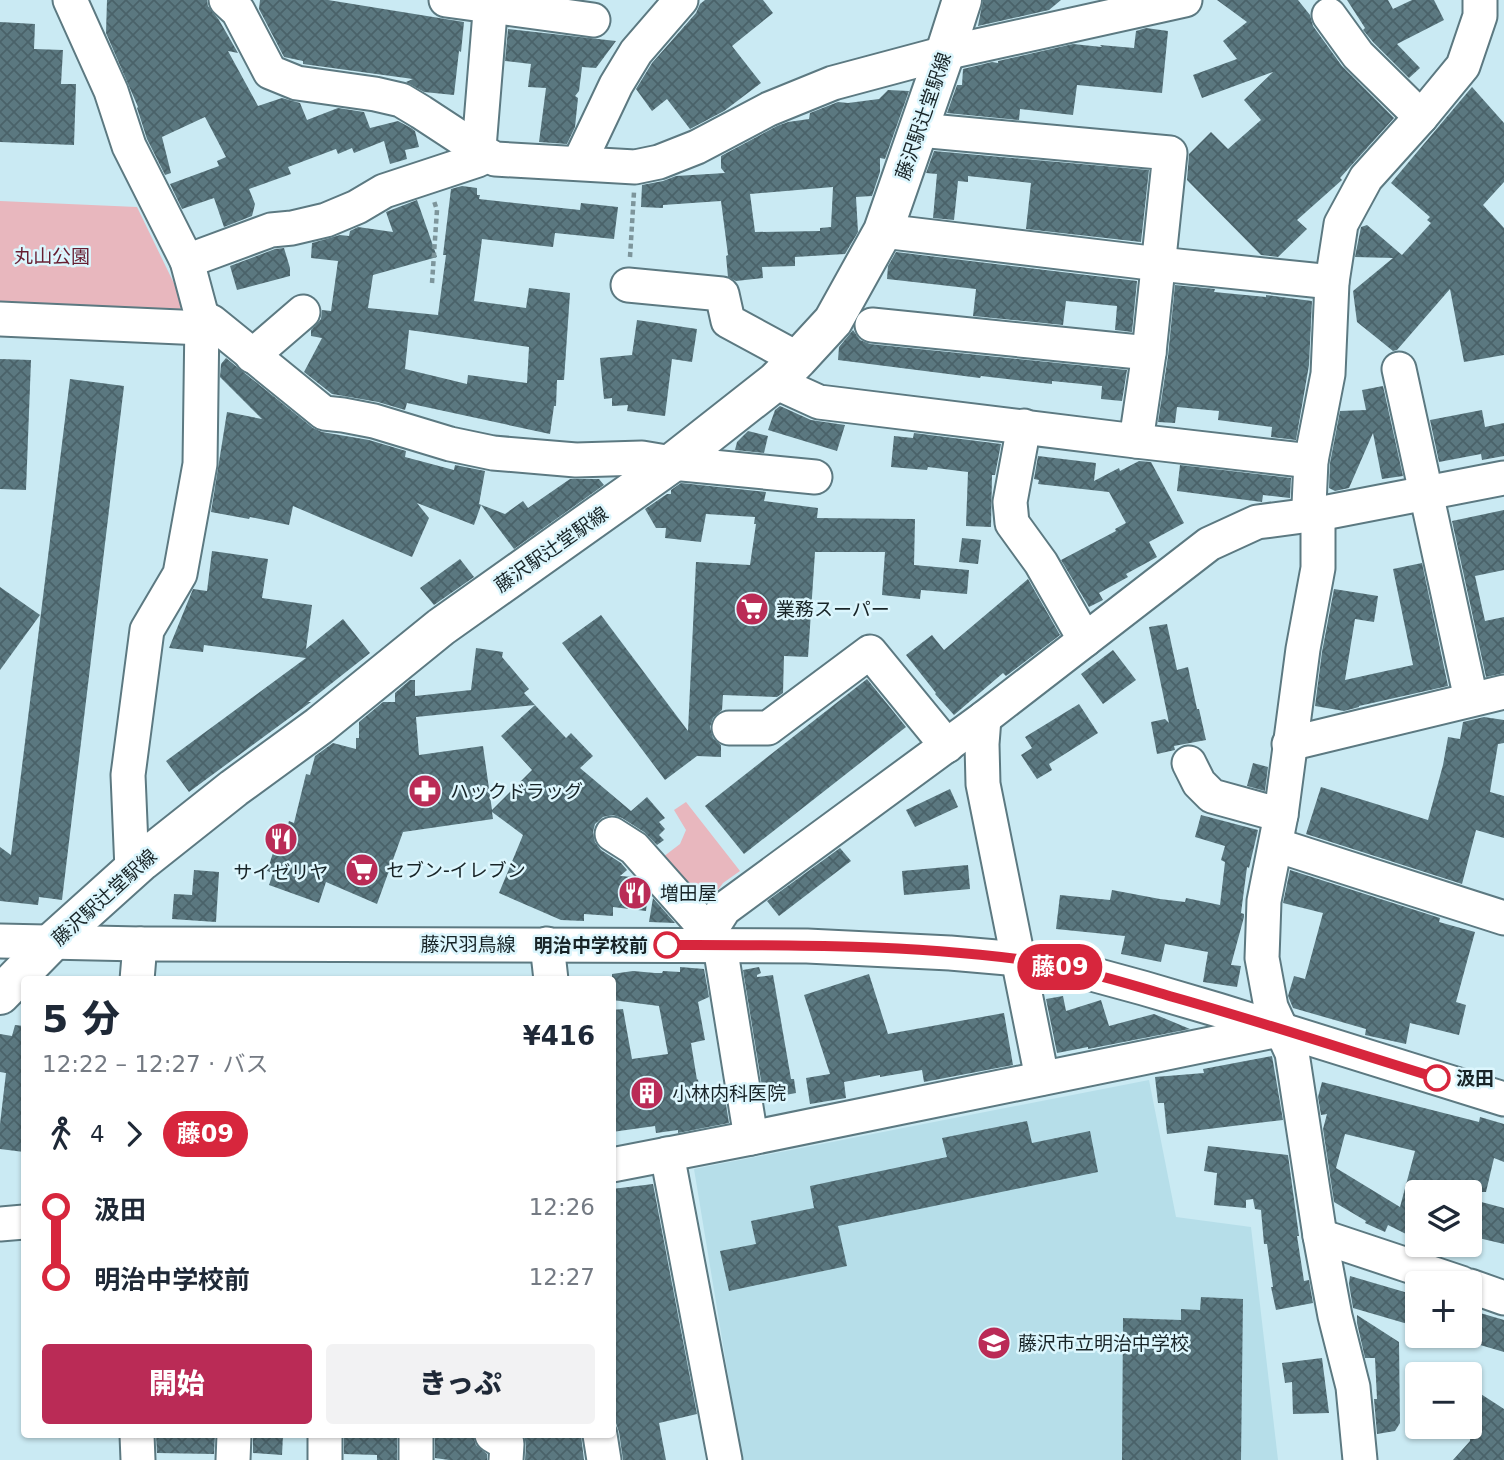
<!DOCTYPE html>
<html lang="ja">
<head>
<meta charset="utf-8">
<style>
  body { margin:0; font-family:"DejaVu Sans","Noto Sans JP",sans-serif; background:#f2f2f3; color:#1f2937; height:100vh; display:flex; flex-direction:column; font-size:26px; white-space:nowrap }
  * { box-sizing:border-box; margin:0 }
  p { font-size:23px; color:#747a83 }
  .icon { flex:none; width:38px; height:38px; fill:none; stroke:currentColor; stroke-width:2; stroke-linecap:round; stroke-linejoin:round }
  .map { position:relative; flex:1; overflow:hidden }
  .panel { position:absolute; left:21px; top:976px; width:595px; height:462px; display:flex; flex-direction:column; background:#fff; border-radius:7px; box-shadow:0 2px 5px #0004 }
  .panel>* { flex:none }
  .badge { padding:0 14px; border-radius:23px; font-size:24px; line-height:46px }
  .tools { position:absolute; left:1405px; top:1180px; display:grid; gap:14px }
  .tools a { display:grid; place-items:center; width:77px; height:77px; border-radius:7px; background:#fff; box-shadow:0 2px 5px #0004; font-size:35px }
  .map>.badge { position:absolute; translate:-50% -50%; box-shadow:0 0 0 4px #fff }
  .legs { display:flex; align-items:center; gap:10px; height:77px; padding:0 21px; font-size:23px }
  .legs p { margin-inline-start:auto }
  .summary { display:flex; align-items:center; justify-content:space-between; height:119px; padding:0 21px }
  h1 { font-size:38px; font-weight:800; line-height:52px }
  .button { display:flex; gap:14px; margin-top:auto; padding:14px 21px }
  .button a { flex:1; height:80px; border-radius:7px; background:#ba2b56; color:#fff; font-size:28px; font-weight:800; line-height:80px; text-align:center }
  .button a+a { background:#f2f2f3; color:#1f2937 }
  ul { padding:0 21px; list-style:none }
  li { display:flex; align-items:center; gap:24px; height:70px; font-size:26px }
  li i { display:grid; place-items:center; width:10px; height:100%; margin:0 9px; background:currentColor }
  li i::after { content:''; width:18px; height:18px; margin:-9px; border:5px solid; border-radius:50%; background:#fff }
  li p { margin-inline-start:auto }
  li:first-child i { background:linear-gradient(#0000 50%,currentColor 0) }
  li:last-child i { background:linear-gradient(currentColor 50%,#0000 0) }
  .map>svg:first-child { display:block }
  .built { fill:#b6dee9 }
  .green { fill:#e8b7be }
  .building { fill:url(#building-cross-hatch); fill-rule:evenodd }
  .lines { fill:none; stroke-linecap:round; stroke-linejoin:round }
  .minor-casing { stroke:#5c7981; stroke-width:37 }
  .major-casing { stroke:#5c7981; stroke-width:42 }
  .path { stroke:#7d959b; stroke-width:4.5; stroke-dasharray:5 3.5; stroke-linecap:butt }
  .minor { stroke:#fff; stroke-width:33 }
  .major { stroke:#fff; stroke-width:38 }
  .line-1-casing { stroke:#fff; stroke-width:16 }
  .line-1 { stroke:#d7263d; stroke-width:10 }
  .stop-1-dot { fill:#fff; stroke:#d7263d; stroke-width:3.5 }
  .labels { text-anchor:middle; stroke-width:5; stroke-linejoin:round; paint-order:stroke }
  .street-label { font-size:19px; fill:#182427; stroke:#dcf6fd }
  .park-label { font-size:19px; fill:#671e31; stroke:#dcf6fd }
  .poi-label { font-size:19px; fill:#182427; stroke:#dcf6fd; text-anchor:start }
  .stop-label { font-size:19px; font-weight:bold; fill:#182427; stroke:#dcf6fd; text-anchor:end }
</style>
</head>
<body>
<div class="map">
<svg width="1504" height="1460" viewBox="0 0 1504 1460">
  <defs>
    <pattern id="building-cross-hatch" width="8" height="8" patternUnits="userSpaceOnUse" patternTransform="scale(1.75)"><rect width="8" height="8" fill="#5b7880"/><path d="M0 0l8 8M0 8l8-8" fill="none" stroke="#4a6269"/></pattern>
  </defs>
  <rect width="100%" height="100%" fill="#caeaf3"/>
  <path class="built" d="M1149,1080L1176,1217L1251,1227L1278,1460H742L694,1169Z"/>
  <g class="green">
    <path d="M0,201L137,207L184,304L178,311L0,307Z"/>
    <path d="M686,802L740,871L723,883L703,911L663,857L680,844L686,830L674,810Z"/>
  </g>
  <g class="building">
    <path d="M107,0H207L208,6L219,20L238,53L228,51L258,106L282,98L300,103L307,120L338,108L364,112L370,128L398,121L411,128L415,131L419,147L405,150L407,159L390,164L384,141L354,153L352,148L338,154L336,149L288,167L291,174L249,189L255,204L252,216L224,227L214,198L182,209L170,184L219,166L217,161L226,157L205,117L162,137L171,173L165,175L147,139L137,108L138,107L106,33Z"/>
    <path d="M260,0H328L464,22L461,52L459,51L454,95L424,92L406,82L413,79L303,64V61L284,57L259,9Z"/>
    <path d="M705,0H763L773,13L732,46L761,83L724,111L690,129L667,99L652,111L636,89L652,63L696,13L700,4Z"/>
    <path d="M983,0H1061L1049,10L978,26Z"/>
    <path d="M1217,0H1298L1310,15L1313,26L1342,66L1394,118L1340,178L1342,180L1297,220L1307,229L1278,257L1261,255L1187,180L1189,154L1211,132L1228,149L1261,120L1244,100L1273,72L1202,98L1193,75L1237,59L1223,41L1247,22Z"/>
    <path d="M1347,0H1388L1393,9L1412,0H1434L1444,20L1397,44L1420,68L1409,78L1373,42L1363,30L1365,28Z"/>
    <path d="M0,22L35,24L34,49L63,50L61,84H76L74,145L0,142Z"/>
    <path d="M1146,28L1168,31L1162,93L1077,85L1073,115L1020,109L1019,120L947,113L957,85H962L963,69L992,62L998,63V61L1073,44L1102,47L1100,45L1134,48L1136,31Z"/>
    <path d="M508,29L616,41L596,68L582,67L579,91L575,96L578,98L575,127L567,144L539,142L546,88L528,87L531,64L505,61Z"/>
    <path d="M1472,87L1504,123V182L1483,205L1504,228V355L1464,362L1450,289L1397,350L1393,351L1357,322L1353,291L1393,258L1355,257L1361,227L1367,225L1402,255L1431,223L1427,220L1430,217L1391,183Z"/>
    <path d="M888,90L909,91L885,159L880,158V172L872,196L856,197L858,232L845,254L795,257V266L762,267L763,278L736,281L728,277L726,256L728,255L721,201L663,205V208L641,207L642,185L663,181L676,176L725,173L721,168V156L777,126L788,122L809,119L810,113L838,102L848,103L879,99ZM833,187L831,227L820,228V231L755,232L750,194Z"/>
    <path d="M934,151L1149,170L1141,242L1026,229L1031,183L968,176V182L958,181L954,220L933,218L937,174L926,173Z"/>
    <path d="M462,186L477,188V195H480L479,199L580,210L581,203L618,207L614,239L555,233L553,247L482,239L474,301L526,308L529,288L570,293L564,380H557L556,406H554L550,434L407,403L405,410L378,402L332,394L304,372L322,338L311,336V330L321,319L322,310L331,311L338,261L311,258L312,243L340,235L349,236L350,231L358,227L393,232L386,212L417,200L437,257L373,275L368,308L438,315L446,255H443L451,189ZM409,330L529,347L527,383L468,375L467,384L405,369Z"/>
    <path d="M284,248L290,268V276L237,290L230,266L275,249Z"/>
    <path d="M896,252L1137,281L1132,332L1115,330L1117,306L1066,301L1063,325L973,316L976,289L887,279L888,266Z"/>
    <path d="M1175,285L1215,289L1214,292L1266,297V295L1312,301L1309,365L1296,440L1271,437L1272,427L1218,420L1219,411L1177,407L1175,423L1158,422L1168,356Z"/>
    <path d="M637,320L697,329L692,362L672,359L665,416L627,411L628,405L612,406V398L604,399L600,358L632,355Z"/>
    <path d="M853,330L860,340L870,344L1127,370L1122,401L1101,399L1102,386L1052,381V384L981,376L980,378L838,360L839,347Z"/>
    <path d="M226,358L313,428L322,432L369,440L406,451L405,457L454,470L455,465L485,471L479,504L505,514L523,501L528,508L570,479H599L604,485L514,549L481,505L474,525L417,503L429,518L412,557L293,506L289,525L250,517L249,519L211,512L227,412L262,419L220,377L221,364Z"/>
    <path d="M0,359L31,360L26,490L0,489Z"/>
    <path d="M70,379L124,386L62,900L39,897L38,905L0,901V847L11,855Z"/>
    <path d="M1383,386L1403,476L1382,479L1373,433L1349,488L1335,491L1329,488L1330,463L1340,411L1366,410L1362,390Z"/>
    <path d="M780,406L811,420L845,425L837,451L768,430L775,410Z"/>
    <path d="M1482,410L1485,427L1504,423V456L1482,460L1481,454L1439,462L1430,420Z"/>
    <path d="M748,431L768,436L764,453L735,450L737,442Z"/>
    <path d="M914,433L1001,444L995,475H992L991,527L966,526L968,472L928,467L927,470L891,467L894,436L913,438Z"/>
    <path d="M1038,456L1096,463L1094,481L1119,468L1120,471L1139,461L1151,462L1184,523L1149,542L1157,557L1126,574L1128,577L1099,593L1103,600L1089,607L1061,560L1116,531L1115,529L1126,523L1109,492L1038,484L1039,480L1034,479Z"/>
    <path d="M1180,465L1291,478L1290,498L1263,495L1262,502L1177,491Z"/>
    <path d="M681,483L766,492L764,501L818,508L817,518L915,519L914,565L969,570L967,594L921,590L920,599L882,595L885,552H815L808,657L784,656L783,693L777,697L723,695L722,710L713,718L710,727L713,738L721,745V757L697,756L665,780L562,643L601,615L688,731L696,562L750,565L756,524H754L755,517L706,514L701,542L665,538L666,528H656L645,509L667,494H671V490Z"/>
    <path d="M1504,510V570L1475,576L1485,621L1504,617V673L1486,677L1452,521Z"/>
    <path d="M962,538L981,540L978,564L959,562Z"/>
    <path d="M212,551L268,559L262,598L312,605L306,649L343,619L370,653L308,702H311L189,792L166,761L306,658L204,645L203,652L169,648L193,589L207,591Z"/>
    <path d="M460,559L474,577L434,605L420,588Z"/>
    <path d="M1422,563L1448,686L1359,706V707L1344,711L1315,706L1322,652L1334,589L1378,596L1374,622L1355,619L1345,680L1413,665L1393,569Z"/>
    <path d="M1028,579L1060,635L1006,676L1003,673L954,715L935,694L936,693L906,655L932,635L944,650Z"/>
    <path d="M0,587L40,615L0,670Z"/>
    <path d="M1167,624L1177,670L1188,667L1197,709H1199L1206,740L1174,746L1175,750L1157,754L1151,722L1165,719L1169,723L1149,627Z"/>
    <path d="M476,648L503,652L502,657L529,689L524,693L535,705L416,717L419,755L483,746L492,810L532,770L501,736L535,705L566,738L571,733L593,756L580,768L631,811L647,797L665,818L659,822L665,829L659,835L664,840L657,845L644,832L622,818L613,815L603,817L595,824L593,832L595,842L601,850L621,863L627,870L620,876L634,877L648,892L646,911L613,907V916L584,914V921L561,920L499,893L523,835L492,812L493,819L403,832L377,904L326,882L319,903L269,885L273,873L267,871L274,850L278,852L289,821L294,823L306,774L310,775L315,756L333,743L356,749V738H359V722L383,702H395V693L410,680H415V696L471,690Z"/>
    <path d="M1113,650L1136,680L1103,704L1081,674Z"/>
    <path d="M867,679L906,727L744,854L705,806Z"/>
    <path d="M1079,704L1098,733L1049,764L1052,770L1037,779L1021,755L1032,748L1025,737Z"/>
    <path d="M1484,717L1504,720V743L1498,744L1490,792L1504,796V838L1476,830L1462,884L1306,834L1321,787L1428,820L1443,765L1448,737L1460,739L1463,722Z"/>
    <path d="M1253,763L1268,767L1265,791L1247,786Z"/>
    <path d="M950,789L958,807L915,827L906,810Z"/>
    <path d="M1201,815L1258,830L1249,868L1247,867L1241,913L1244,914V917L1231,965L1241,966L1237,987L1203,982L1208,952L1165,944L1161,962L1121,954L1125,936L1056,929L1060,895L1110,900L1112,890L1160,899L1185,902L1186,898L1220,905L1225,862L1221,860L1225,846L1195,837Z"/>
    <path d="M840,848L851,861L779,916L767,901Z"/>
    <path d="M968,865L970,889L904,895L902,871Z"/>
    <path d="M194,870L219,872L216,922L172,919L174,894L192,895Z"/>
    <path d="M1290,870L1440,918L1439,922L1475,932L1456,1002L1466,1005L1459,1035L1410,1023L1406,1044L1365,1035L1366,1029L1293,1008L1288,996L1294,976L1305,979L1323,913L1283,903Z"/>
    <path d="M653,898L675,923L649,922Z"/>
    <path d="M680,967L704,969L709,997L698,1002L705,1040L691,1043L697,1080L698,1079L699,1088L723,1086L729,1123L678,1133V1130L656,1133L655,1126L612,1132V1010L623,1009L632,1059L668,1054L659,1006L612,1000V974L633,971L655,973H662L663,971L680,972Z"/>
    <path d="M759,967L761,973L757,975V977L773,975L791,1079H794L796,1093L764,1099L743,970Z"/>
    <path d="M869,974L888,1034L1004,1013L1013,1065L924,1082L922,1070L880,1077V1075L844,1082L846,1098L810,1104L806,1078L830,1074L804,995Z"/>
    <path d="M1063,996L1066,1011L1101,1000L1109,1026L1154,1014L1190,1029L1088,1049V1047L1057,1053L1046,999Z"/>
    <path d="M15,1025L24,1026V1152L0,1149V1124L6,1073L0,1072V1034L12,1036Z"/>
    <path d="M1272,1056L1283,1120L1167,1134L1164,1103H1158L1155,1077L1204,1073L1203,1069Z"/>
    <path d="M1322,1082L1479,1122L1480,1117L1504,1124V1162L1494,1158L1486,1192H1418V1240L1388,1225L1385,1232L1365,1223L1366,1221L1334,1202L1323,1129L1327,1114L1321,1115L1318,1097ZM1345,1134L1415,1151L1400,1207L1336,1168Z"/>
    <path d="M1027,1121L1032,1143L1090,1131L1098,1172L838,1226L847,1266L729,1291L720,1251L756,1244L751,1221L814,1208L810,1186L947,1157L942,1138Z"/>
    <path d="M1208,1146L1288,1155L1299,1236H1297L1304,1281L1309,1280L1313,1303L1276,1310L1271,1287H1273L1267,1244H1264L1261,1210L1255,1209L1253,1199L1246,1200V1208L1214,1205L1217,1173L1204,1171Z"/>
    <path d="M653,1184L697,1414L659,1423L666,1460H623L619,1432L612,1411V1189Z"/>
    <path d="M1470,1199L1504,1208V1244L1470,1236Z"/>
    <path d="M1350,1276L1408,1293L1407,1296L1418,1298V1327L1353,1308L1349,1284Z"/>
    <path d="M1201,1297L1243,1299L1241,1460H1122L1123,1318L1181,1320V1309L1200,1310Z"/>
    <path d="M1470,1310L1504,1320V1352L1470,1342Z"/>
    <path d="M1357,1315L1399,1342L1400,1423L1395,1431L1377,1434L1374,1399H1377L1375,1358H1365L1357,1323Z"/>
    <path d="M1322,1358L1329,1413L1293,1414L1292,1382L1285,1383L1282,1363Z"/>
    <path d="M1470,1387L1504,1409V1460H1453L1470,1441Z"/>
    <path d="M156,1435H215L214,1454L157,1453Z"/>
    <path d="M253,1435H283L282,1455L253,1453Z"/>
    <path d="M344,1435H397V1460H377V1455L344,1454Z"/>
    <path d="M435,1435H473L476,1445L487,1454V1460H449L435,1458Z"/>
    <path d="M524,1435H581L584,1460H525L526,1445Z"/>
  </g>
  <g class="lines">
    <defs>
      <g id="minor">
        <path d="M70,0L111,91L129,146L187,261L202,317L200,464L180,574L147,630L128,775L132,870"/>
        <path d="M226,0L238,11L270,72L297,83L375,94L401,100L421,112L479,150L495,159L635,167L659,162L697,147L769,109L833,83L945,53L1185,0"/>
        <path d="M446,0L593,20"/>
        <path d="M1329,15L1358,55L1421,117"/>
        <path d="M919,130L1170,153L1149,353L1136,441"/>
        <path d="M579,163L616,85L636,52L681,0"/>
        <path d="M883,231L1159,264L1332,282"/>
        <path d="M187,261L271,230L292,228L326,220L357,207L384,191L478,160L491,0"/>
        <path d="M628,285L722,294L728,321L798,359"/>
        <path d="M202,317L212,322L324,413L343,415L374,421L450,444L493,453L576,460L642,458L672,463L815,477"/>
        <path d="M0,319L203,328"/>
        <path d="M872,325L1149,353"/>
        <path d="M252,356L303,312"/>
        <path d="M1399,369L1471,699"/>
        <path d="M775,382L819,402L1136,441L1311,461"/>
        <path d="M1024,426L1010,502L1012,523L1041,563L1085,640"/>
        <path d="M984,718L982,744L983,784L1042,1078"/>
        <path d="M729,728H768L870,652L947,746"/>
        <path d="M1289,744L1504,692"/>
        <path d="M1189,763L1199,783L1212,796L1281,815"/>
        <path d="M612,834L634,848L698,920L712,929"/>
        <path d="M1276,845L1504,918"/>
        <path d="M0,941L140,944L807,946L950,953L1019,959L1077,970L1143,988L1218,1010L1504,1099"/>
        <path d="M547,944L551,980"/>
        <path d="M701,945L724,909L984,718L1209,544L1257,522L1318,514L1504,478"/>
        <path d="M720,946L751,1138"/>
        <path d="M137,980L140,944"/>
        <path d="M667,1154L725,1460"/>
        <path d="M612,1165L751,1138L1279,1030"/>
        <path d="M0,1224L24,1222"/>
        <path d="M1320,1236L1461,1283"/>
        <path d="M1470,1286L1504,1298"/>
        <path d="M137,1435L138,1460"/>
        <path d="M492,1435L507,1444L506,1460"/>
        <path d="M600,1435L604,1460"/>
        <path d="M233,1460L234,1435"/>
        <path d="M325,1460V1435"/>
        <path d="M416,1460V1435"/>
        <path d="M1360,1460L1353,1387L1335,1316L1320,1236L1292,1053L1271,1007L1262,958L1264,901L1281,815L1303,649L1318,568V514L1309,505L1311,461L1328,374L1332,282L1341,224L1366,178L1421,117L1463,66L1480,16V0"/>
      </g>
      <path id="major" d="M0,995L52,942L142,861L234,788L319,726L441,627L672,463L775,382L798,359L833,321L883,231L945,53L962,0"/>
    </defs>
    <use href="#minor" class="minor-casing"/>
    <use href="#major" class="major-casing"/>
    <g class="path">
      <path d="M630,257L634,192"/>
      <path d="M432,283L437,210L434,201"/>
    </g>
    <use href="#minor" class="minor"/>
    <use href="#major" class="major"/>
  </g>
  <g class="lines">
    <defs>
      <path id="line-1" d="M667,945C784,945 902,944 1018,959C1071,966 1122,982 1173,997C1262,1022 1349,1051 1437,1078"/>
    </defs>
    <use href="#line-1" class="line-1-casing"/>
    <use href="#line-1" class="line-1"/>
  </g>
  <defs>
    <symbol id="supermarket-disc" viewBox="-11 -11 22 22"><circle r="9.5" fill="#ba2b56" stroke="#dcf6fd"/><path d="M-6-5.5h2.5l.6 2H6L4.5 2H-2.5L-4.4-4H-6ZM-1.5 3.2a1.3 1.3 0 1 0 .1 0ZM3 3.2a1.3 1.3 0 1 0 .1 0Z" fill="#fff"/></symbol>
    <symbol id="pharmacy-disc" viewBox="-11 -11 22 22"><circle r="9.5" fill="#ba2b56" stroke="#dcf6fd"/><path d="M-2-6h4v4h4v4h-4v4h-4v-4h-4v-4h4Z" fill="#fff"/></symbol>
    <symbol id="restaurant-disc" viewBox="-11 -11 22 22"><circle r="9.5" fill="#ba2b56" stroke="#dcf6fd"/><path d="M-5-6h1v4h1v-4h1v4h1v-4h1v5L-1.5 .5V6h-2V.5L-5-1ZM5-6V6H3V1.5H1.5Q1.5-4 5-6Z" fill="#fff"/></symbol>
    <symbol id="building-disc" viewBox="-11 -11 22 22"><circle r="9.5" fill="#ba2b56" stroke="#dcf6fd"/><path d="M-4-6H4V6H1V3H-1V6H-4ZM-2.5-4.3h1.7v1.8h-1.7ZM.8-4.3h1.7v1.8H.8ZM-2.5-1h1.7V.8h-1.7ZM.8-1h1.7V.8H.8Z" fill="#fff"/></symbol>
    <symbol id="school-disc" viewBox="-11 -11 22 22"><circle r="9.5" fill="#ba2b56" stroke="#dcf6fd"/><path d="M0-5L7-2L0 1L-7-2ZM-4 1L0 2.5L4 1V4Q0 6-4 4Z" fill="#fff"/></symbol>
  </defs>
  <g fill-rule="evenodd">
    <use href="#supermarket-disc" x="733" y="590" width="38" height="38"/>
    <use href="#pharmacy-disc" x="406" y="772" width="38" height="38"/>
    <use href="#restaurant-disc" x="262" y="820" width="38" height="38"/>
    <use href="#supermarket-disc" x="343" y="851" width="38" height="38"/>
    <use href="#restaurant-disc" x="616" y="874" width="38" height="38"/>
    <use href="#building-disc" x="628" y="1074" width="38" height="38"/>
    <use href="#school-disc" x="975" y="1324" width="38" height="38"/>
  </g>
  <g class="stop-1-dot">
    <circle cx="667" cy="945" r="12"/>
    <circle cx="1437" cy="1078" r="12"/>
  </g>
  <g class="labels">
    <g class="street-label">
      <text transform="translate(923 116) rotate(-71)" y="7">藤沢駅辻堂駅線</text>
      <text transform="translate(551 549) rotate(-35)" y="7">藤沢駅辻堂駅線</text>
      <text transform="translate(104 897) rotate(-42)" y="7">藤沢駅辻堂駅線</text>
      <text x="468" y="951">藤沢羽鳥線</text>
    </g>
    <g class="park-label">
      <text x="52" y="263">丸山公園</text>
    </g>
    <g class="poi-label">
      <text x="776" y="616">業務スーパー</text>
      <text x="450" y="798">ハックドラッグ</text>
      <text x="386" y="877">セブン-イレブン</text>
      <text x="281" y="879" text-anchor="middle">サイゼリヤ</text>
      <text x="660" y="900">増田屋</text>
      <text x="672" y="1100">小林内科医院</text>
      <text x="1018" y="1350">藤沢市立明治中学校</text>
    </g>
    <g class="stop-label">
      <text x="648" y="952">明治中学校前</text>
      <text x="1456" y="1085" text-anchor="start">汲田</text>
    </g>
  </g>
</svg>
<div class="tools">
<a><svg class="icon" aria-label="layers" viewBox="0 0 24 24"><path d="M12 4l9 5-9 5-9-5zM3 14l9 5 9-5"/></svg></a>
<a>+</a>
<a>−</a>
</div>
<b class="badge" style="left:1060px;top:967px;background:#d7263d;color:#fff">藤09</b>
<section class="panel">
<div class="summary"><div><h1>5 分</h1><p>12:22 – 12:27 · バス</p></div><b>¥416</b></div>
<div class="legs"><svg class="icon" aria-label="walk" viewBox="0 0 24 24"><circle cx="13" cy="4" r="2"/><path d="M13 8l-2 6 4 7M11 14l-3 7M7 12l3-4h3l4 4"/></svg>4<svg class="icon" aria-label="forward" viewBox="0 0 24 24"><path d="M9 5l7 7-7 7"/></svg><b class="badge" style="background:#d7263d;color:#fff">藤09</b></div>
<ul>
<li><i style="color:#d7263d"></i><b>汲田</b><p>12:26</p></li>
<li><i style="color:#d7263d"></i><b>明治中学校前</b><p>12:27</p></li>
</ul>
<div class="button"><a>開始</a><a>きっぷ</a></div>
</section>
</div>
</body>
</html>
